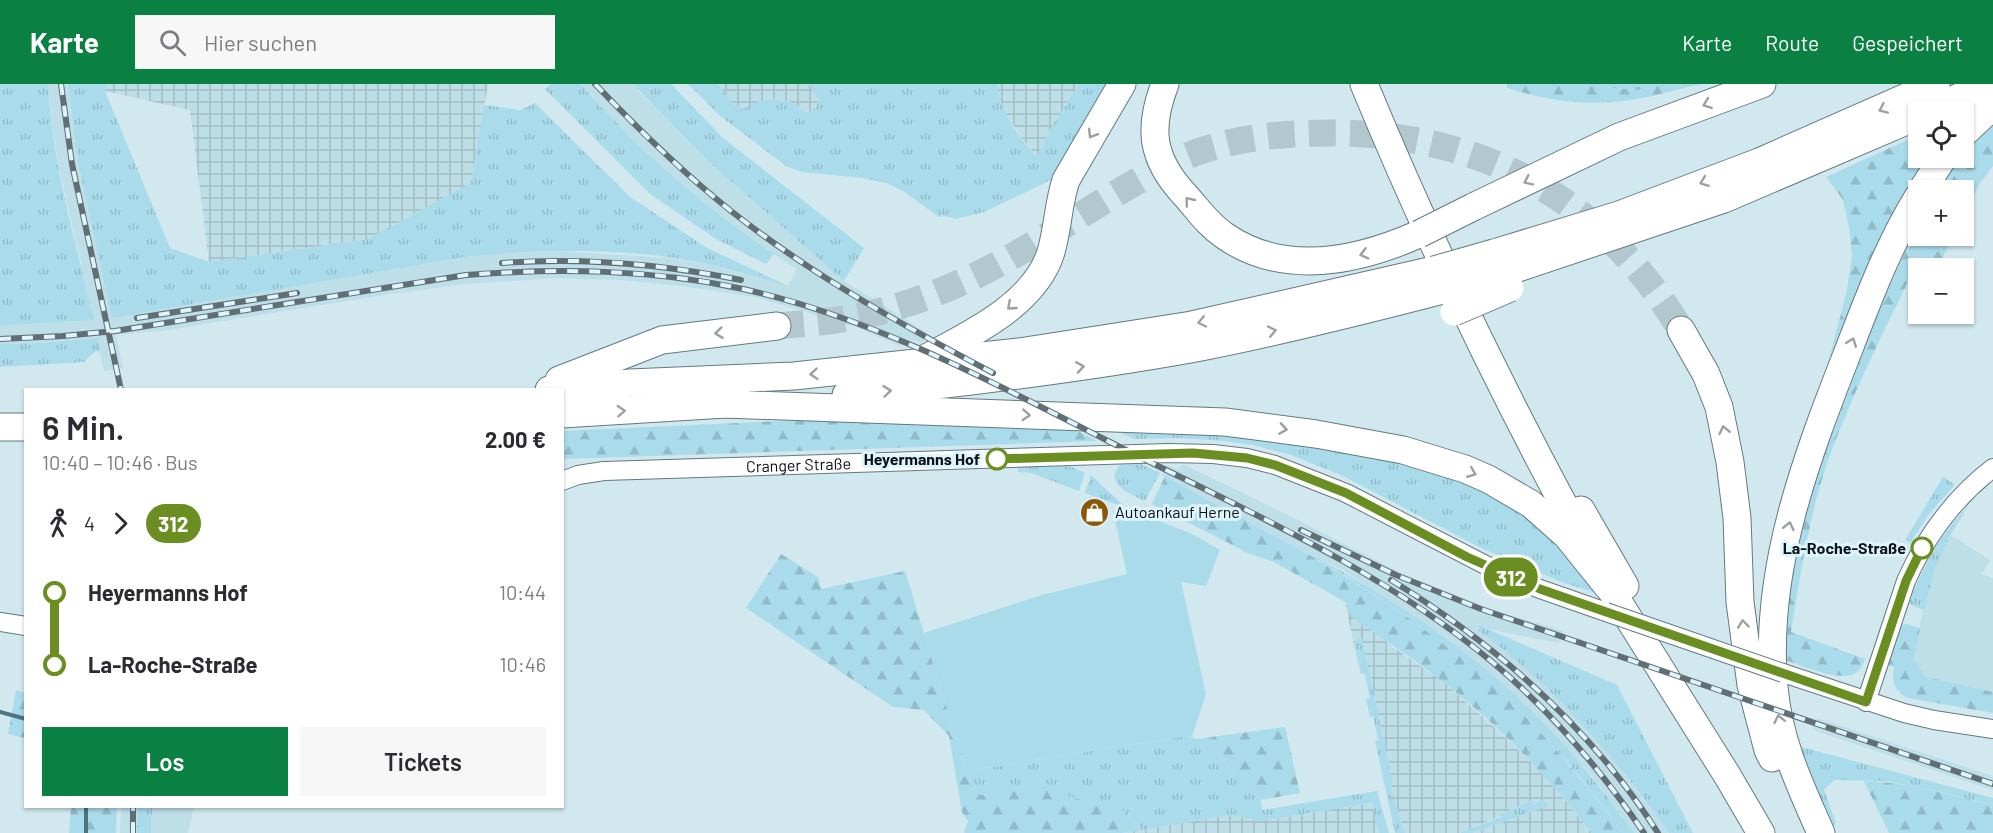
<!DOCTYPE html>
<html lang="de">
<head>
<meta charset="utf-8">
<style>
  body { margin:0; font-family:Barlow,sans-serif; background:#f7f7f7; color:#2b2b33; height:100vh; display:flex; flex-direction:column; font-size:22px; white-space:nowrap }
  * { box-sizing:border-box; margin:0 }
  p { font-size:20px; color:#7c7c81 }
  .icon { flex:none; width:33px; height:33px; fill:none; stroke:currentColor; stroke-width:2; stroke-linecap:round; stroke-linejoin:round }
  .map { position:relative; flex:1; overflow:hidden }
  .drawer { position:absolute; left:24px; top:304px; width:540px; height:420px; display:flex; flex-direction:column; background:#fff; border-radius:0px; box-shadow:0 2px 4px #0004 }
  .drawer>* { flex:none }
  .badge { padding:0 12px; border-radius:20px; font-size:21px; line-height:39px }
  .tools { position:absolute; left:1908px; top:18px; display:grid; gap:12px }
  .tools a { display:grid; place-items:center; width:66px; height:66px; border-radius:0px; background:#fff; box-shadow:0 2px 4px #0004; font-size:30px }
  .map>.badge { position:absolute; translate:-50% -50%; box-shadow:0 0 0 3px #fff }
  .legs { display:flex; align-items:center; gap:9px; height:66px; padding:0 18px; font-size:20px }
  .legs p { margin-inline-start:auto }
  .summary { display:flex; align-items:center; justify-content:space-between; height:102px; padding:0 18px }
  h1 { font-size:33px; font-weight:600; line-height:45px }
  .primary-button { display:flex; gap:12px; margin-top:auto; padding:12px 18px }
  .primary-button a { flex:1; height:69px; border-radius:0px; background:#0b8043; color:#fff; font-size:24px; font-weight:600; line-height:69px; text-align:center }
  .primary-button a+a { background:#f7f7f7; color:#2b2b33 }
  ul { padding:0 18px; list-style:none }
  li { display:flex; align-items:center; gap:21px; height:72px; font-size:22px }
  li i { display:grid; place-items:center; width:9px; height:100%; margin:0 8px; background:currentColor }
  li i::after { content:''; width:15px; height:15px; margin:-8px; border:4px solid; border-radius:50%; background:#fff }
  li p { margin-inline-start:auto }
  li:first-child i { background:linear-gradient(#0000 50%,currentColor 0) }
  li:last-child i { background:linear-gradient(currentColor 50%,#0000 0) }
  header { display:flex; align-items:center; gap:36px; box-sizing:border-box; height:84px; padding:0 30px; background:#0b8043; color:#fff }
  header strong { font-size:28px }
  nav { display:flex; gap:33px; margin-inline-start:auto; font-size:21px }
  .search { width:420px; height:54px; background:#f7f7f7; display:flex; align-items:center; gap:15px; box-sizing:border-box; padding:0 21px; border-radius:0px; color:#7c7c81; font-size:22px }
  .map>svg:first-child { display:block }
  .built { fill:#bedee8 }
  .industrial { fill:url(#industrial-grid) }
  .grass { fill:url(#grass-tufts) }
  .forest { fill:url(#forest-firs) }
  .cemetery { fill:url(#cemetery-stones) }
  .garden { fill:#aadbeb }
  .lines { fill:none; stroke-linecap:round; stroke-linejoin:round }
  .stream { stroke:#4f747f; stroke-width:4 }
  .highway-tunnel { stroke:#b3c8ce; stroke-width:27; stroke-dasharray:27 14; stroke-linecap:butt }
  .minor-casing { stroke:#647980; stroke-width:20 }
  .highway-casing { stroke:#647980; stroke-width:29 }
  .minor { stroke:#fff; stroke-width:18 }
  .highway { stroke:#fff; stroke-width:27 }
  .rail-casing { stroke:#616f74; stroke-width:6 }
  .rail { stroke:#def5fd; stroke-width:4; stroke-dasharray:11; stroke-linecap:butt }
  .minor-bridge-casing { stroke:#647980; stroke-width:20; stroke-linecap:butt }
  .highway-bridge-casing { stroke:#647980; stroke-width:29; stroke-linecap:butt }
  .minor-bridge { stroke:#fff; stroke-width:18 }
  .highway-bridge { stroke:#fff; stroke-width:27 }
  .oneway { stroke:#9da0a1 }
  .line-1-casing { stroke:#fff; stroke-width:14 }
  .line-1 { stroke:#6b8e23; stroke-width:9 }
  .stop-1-dot { fill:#fff; stroke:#6b8e23; stroke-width:3 }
  .labels { text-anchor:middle; stroke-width:6; stroke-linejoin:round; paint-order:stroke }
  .stop-label { font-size:16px; font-weight:bold; fill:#0a1215; stroke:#def5fd; text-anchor:end }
  .street-label { font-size:16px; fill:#0a1215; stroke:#def5fd }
  .poi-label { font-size:16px; fill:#0a1215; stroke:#def5fd; text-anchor:start }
</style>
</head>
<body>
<header>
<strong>Karte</strong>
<div class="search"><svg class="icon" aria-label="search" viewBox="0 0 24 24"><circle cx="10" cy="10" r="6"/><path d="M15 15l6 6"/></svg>Hier suchen</div>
<nav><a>Karte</a><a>Route</a><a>Gespeichert</a></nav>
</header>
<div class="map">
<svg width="1993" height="749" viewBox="0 0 1993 749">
  <defs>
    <pattern id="industrial-grid" width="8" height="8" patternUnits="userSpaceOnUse" patternTransform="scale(1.5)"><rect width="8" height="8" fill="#bedee8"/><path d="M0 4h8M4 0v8" fill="none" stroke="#a2bdc6"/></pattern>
    <pattern id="grass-tufts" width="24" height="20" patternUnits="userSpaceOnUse" patternTransform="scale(1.5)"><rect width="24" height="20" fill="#aadbeb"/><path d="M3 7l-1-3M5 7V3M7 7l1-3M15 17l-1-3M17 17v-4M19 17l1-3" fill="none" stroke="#91bbc9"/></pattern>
    <pattern id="forest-firs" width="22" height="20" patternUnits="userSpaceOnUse" patternTransform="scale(1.5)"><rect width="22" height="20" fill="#aadbeb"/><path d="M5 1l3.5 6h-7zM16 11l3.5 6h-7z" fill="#91bbc9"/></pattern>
    <pattern id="cemetery-stones" width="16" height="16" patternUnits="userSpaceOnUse" patternTransform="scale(1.5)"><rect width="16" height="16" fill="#aadbeb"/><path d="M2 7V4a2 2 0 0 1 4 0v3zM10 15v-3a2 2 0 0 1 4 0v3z" fill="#91bbc9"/></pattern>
  </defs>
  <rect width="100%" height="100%" fill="#d1e8ef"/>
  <g class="built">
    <path d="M48,0H68L78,79L112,234L465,173L513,169L555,167L670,174L708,180L788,202L797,185L741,149L682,102L612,35L580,0H632L708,77L844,197L927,249L922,259L907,254L903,261L900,262L859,244L756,213L681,202L619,196L555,194L465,200L384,211L168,246L116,251L123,284L104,287L97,254L40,259L0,260V242L94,236L59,84L52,42Z"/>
    <path d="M1167,381L1178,386L1181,381H1185L1296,435L1427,503L1486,524L1563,547L1559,559L1477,543L1479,547L1508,568L1571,627L1615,678L1669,749H1634L1592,692L1544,639L1490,589L1445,554L1346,488L1197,411L1162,391Z"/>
    <path d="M1951,451L1990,476L1982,490L1993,494V608L1926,593L1914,576L1922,530L1935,484Z"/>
    <path d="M1817,634L1993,692V706L1813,646Z"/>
    <path d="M121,723H138L137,749H120Z"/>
    <path d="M152,723H194L188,749H151Z"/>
  </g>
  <g class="industrial">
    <path d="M105,0H488L471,99L368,155L209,178L190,26L105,7Z"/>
    <path d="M718,0H809L817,10L818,18L814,25L809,28L803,27L791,18L778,15L761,17L744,25L732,19Z"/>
    <path d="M997,0H1079L1049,48L1037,73L1024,57L1007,31L999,14Z"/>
    <path d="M1345,518L1389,560L1447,601L1503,651L1544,691L1592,749H1472L1547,722H1534L1530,717L1500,730L1501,732L1459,749H1405L1391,705L1393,699L1362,554H1357L1354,560Z"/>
    <path d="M1372,719L1379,749H1122L1231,731L1261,737Z"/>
  </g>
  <g class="grass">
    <path d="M0,0H48C52,80 76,159 94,236L0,242Z"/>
    <path d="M68,0H105V7L170,164L209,178L368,155L471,99L484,21L520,26L535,19L630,113L707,164L788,202C761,195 735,186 708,180C628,163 545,165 465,173L112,234L78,79Z"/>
    <path d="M551,0H580C638,64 701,122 774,170L766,180L716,155L650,110L545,5Z"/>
    <path d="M633,0H671L723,54L864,164L844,197L708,77Z"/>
    <path d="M688,0H718L732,19L743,25C758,16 775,12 792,19C798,21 801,27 809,28L816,23C821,13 814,8 809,0H997C1001,27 1018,53 1037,73L1049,48L1079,0H1112L1061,94L1051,96L984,128L956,135L944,132L939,133L903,107L886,99L863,94L802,88L786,82L719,31Z"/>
    <path d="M98,254L100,267L94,268L84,278L0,283V260L40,259Z"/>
    <path d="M1115,346L1243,353L1244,349L1444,386L1539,438L1599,510L1564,499L1483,465L1343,392L1291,371L1253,361L1223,357L1179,354L1134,355Z"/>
    <path d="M1139,379L1160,389L1145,417C1131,410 1103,400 1120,381Z"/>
    <path d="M1062,382L1072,383L1085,389L1079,407L1031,389L1018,388V383Z"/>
    <path d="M1091,391L1126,424L1085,409Z"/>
    <path d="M1943,393L1953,399L1954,402L1929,430L1910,459L1905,456Z"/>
    <path d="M1197,411C1313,469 1431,530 1526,621C1567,660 1601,704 1634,749H1623C1589,703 1553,658 1511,618C1462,571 1405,530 1349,494C1300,463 1248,438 1197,411Z"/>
    <path d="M1969,421L1952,448L1935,484L1924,526L1909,520C1922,483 1941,450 1969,421Z"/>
    <path d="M1478,541L1617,601L1693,749H1669C1615,673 1554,602 1479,547Z"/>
    <path d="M1358,554H1362L1393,699L1391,705L1405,749H1395L1375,657L1378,656L1373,632L1370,633L1366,615L1370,614L1365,590H1361L1354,560Z"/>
    <path d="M1186,652L1198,655L1211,653L1231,687L1261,716L1262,726L1377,707L1389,749H1379L1372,719L1261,737L1231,731L1142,746L1124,727L1041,706L980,711L966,687Z"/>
    <path d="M1790,660L1993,714V721L1937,707L1884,697L1834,696L1824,706L1836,739L1831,749Z"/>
    <path d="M1543,715L1548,722L1472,749H1459L1501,733L1500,730L1530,717L1534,721Z"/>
    <path d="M138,723H152L151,749H137Z"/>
  </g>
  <g class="forest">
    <path d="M1507,0H1571L1638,6L1662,0H1702C1685,3 1669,8 1653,12C1601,23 1558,20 1507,4Z"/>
    <path d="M1993,38V82L1980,99L1964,132V106H1937L1961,74H1964C1967,60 1983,48 1993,38Z"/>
    <path d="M1918,51V74H1936L1812,342L1847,206L1852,171L1849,143L1843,116L1826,93Z"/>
    <path d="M1918,139V152H1954L1942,175L1939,176L1938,174L1918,184L1913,194L1911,192C1882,250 1854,308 1831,368C1810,426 1801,487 1791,548L1865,575C1863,581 1860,587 1854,590C1837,598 1798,580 1780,574L1781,538L1802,430L1877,231Z"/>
    <path d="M800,336H858L1072,344L1097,357L564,375L562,347Z"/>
    <path d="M1165,392C1225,428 1289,457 1348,494C1405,530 1463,571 1511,618C1552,658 1588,703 1623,749H1592C1549,695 1502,644 1448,602C1418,578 1386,557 1354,535L1348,527L1347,519L1274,478L1248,469L1152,420Z"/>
    <path d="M781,470L818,493L821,505L905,487L966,687L980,711L1041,705L1124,727L1142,746L1122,749H964L968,737L962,728L949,652L924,626L893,623L746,524Z"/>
    <path d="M1906,540L1920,544L1914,576L1926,593L1993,608V629L1908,614C1895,608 1891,598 1894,583L1887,582L1898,542Z"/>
    <path d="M16,606L25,609V654L8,650Z"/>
    <path d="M1285,643L1300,709L1261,716L1231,687L1211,653Z"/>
    <path d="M1864,697C1908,698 1951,711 1993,721V749H1889Z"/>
    <path d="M67,723H117L116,749H69L71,724Z"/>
  </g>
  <path class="cemetery" d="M1571,0H1662L1638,6Z"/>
  <path class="garden" d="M1113,427L1146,432L1190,449L1220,466L1206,502L1181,498L1206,610L1192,653L1186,652L966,687L924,549L1042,511L1127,490Z"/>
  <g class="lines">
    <g class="stream">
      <path d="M0,628L26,635"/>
      <path d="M86,749V723"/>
    </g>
    <path class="highway-tunnel" d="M777,242C801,240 825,238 849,234C892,227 935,211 975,192C1022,169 1066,140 1112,112C1141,95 1170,77 1203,66C1246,52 1289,49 1334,49C1485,50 1603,116 1681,246"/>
    <defs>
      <g id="minor">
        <path id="s1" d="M562,397L578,391L604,387L1168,369L1213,370L1247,374L1275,381L1346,409L1501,489L1540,505L1606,528"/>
        <path d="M0,538L26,542"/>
        <path d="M1783,589L1904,629L1934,636L1993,645"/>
        <path d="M1866,618L1906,497C1926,452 1954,414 1993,384"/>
      </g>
      <g id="highway">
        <path d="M1165,0C1148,44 1151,74 1184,110C1197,124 1208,141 1225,152C1284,193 1358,177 1419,150"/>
        <path d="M1364,0C1428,155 1501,306 1581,453"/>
        <path d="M1927,28L1987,0"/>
        <path d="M1964,49L1993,22"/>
        <path d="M1922,106L1943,74"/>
        <path d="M1473,123L1619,53L1762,0"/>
        <path d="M1494,169L1619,131L1759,78L1936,0"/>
        <path d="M1503,189L1724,115L1918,32"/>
        <path d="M1681,246L1706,290L1719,323L1730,378L1737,434L1740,518L1751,601L1768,666L1772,674"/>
        <path d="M926,274C971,250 1035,220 1051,168C1058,144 1058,120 1066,96L1122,0"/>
        <path d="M559,296L662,256L777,242"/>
        <path d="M549,306L630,299L794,292L1019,268L1192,241L1434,186"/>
        <path d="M846,311C963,299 1080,285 1196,264C1279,248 1362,227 1443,206"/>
        <path d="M724,320L1225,338L1316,350L1403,366L1465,385L1488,395L1531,420L1567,452L1608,503"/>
        <path d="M562,330L742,319"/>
        <path d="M0,343H26"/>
        <path d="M1581,426L1625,502"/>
        <path d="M1599,487L1727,691L1761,749"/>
        <path d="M1821,749C1799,699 1779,658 1774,603C1763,486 1807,372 1849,265C1869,213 1889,160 1918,113"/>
      </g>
    </defs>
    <use href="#minor" class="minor-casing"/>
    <use href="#highway" class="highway-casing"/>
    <use href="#minor" class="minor"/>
    <use href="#highway" class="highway"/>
    <defs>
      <g id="rail">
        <path d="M61,0L72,80L121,306"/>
        <path d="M595,0C638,45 682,88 731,127C812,191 902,241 993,289"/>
        <path d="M502,179C582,173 662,180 741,196"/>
        <path d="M137,234L297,209"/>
        <path d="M0,255L63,252L115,247L466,191C559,184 651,185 743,205C874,234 992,298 1110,358C1240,424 1379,484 1491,577C1550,626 1601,686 1644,749"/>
        <path d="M1301,446L1396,491L1481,525L1993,700"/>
        <path d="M1391,496C1497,561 1591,644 1658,749"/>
        <path d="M133,749V723"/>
      </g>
    </defs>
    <use href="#rail" class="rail-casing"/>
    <use href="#rail" class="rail"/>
    <defs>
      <path id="minor-bridge" d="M1606,528L1783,589"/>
      <g id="highway-bridge">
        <path d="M1419,150L1473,123"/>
        <path d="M1434,186L1494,169"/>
        <path d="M1443,206L1503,189"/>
        <path d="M1454,228L1510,204"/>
      </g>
    </defs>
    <use href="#minor-bridge" class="minor-bridge-casing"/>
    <use href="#highway-bridge" class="highway-bridge-casing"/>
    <use href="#minor-bridge" class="minor-bridge"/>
    <use href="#highway-bridge" class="highway-bridge"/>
  </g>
  <defs><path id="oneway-chevron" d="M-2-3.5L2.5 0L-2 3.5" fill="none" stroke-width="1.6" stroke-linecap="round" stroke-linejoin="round" transform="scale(1.5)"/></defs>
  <g class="oneway">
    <use href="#oneway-chevron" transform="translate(1707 20) rotate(160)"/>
    <use href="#oneway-chevron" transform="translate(1883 25) rotate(156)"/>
    <use href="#oneway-chevron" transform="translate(1092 50) rotate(121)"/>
    <use href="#oneway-chevron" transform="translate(1528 97) rotate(154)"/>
    <use href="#oneway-chevron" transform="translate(1704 98) rotate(159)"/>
    <use href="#oneway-chevron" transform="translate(1189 117) rotate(-129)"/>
    <use href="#oneway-chevron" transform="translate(1364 170) rotate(165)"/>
    <use href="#oneway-chevron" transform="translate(1011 222) rotate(139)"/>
    <use href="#oneway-chevron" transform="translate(1202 238) rotate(168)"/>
    <use href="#oneway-chevron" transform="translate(1272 247) rotate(-12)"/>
    <use href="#oneway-chevron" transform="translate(719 249) rotate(173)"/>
    <use href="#oneway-chevron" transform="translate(1852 258) rotate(-69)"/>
    <use href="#oneway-chevron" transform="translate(1080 283) rotate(-9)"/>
    <use href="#oneway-chevron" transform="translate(814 290) rotate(175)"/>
    <use href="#oneway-chevron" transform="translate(887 307) rotate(-6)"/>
    <use href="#oneway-chevron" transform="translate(621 327) rotate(-3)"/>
    <use href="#oneway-chevron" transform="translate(1026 331) rotate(3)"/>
    <use href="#oneway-chevron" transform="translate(1283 345) rotate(9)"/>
    <use href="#oneway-chevron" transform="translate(1724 346) rotate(-102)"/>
    <use href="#oneway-chevron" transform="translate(1472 389) rotate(22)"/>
    <use href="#oneway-chevron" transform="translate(1789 442) rotate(-77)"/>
    <use href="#oneway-chevron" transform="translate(1743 540) rotate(-97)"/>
    <use href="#oneway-chevron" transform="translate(1779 635) rotate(-102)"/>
  </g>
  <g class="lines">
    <defs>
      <path id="line-1" d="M997,375L1193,369L1247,374L1275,381L1346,409L1467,473L1540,505L1866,618L1906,497L1922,464"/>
    </defs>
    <use href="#line-1" class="line-1-casing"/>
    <use href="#line-1" class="line-1"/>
  </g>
  <defs>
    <symbol id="shop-disc" viewBox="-11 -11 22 22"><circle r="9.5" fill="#8c5706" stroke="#def5fd"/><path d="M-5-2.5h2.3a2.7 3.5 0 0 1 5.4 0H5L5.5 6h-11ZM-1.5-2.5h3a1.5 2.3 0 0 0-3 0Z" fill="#fff"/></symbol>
  </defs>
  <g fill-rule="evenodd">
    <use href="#shop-disc" x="1078" y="412" width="33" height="33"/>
  </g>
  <g class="stop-1-dot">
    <circle cx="997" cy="375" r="10"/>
    <circle cx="1922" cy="464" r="10"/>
  </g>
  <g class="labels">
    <g class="stop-label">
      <text x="980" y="381">Heyermanns Hof</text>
      <text x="1906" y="470">La-Roche-Straße</text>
    </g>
    <g class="street-label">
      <text dy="6" stroke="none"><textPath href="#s1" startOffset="238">Cranger Straße</textPath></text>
    </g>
    <g class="poi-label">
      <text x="1115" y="434">Autoankauf Herne</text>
    </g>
  </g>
</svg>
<div class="tools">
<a><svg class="icon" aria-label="locate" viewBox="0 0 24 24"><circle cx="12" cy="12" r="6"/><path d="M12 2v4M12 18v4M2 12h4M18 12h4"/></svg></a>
<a>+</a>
<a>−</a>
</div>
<b class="badge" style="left:1511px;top:493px;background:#6b8e23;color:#fff">312</b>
<section class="drawer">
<div class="summary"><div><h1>6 Min.</h1><p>10:40 – 10:46 · Bus</p></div><b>2.00 €</b></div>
<div class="legs"><svg class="icon" aria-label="walk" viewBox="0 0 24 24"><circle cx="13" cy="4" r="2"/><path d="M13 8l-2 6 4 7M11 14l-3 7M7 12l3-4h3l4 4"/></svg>4<svg class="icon" aria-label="forward" viewBox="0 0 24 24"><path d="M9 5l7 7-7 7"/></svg><b class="badge" style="background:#6b8e23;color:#fff">312</b></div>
<ul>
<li><i style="color:#6b8e23"></i><b>Heyermanns Hof</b><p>10:44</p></li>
<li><i style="color:#6b8e23"></i><b>La-Roche-Straße</b><p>10:46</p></li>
</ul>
<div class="primary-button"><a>Los</a><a>Tickets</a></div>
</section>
</div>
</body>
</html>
